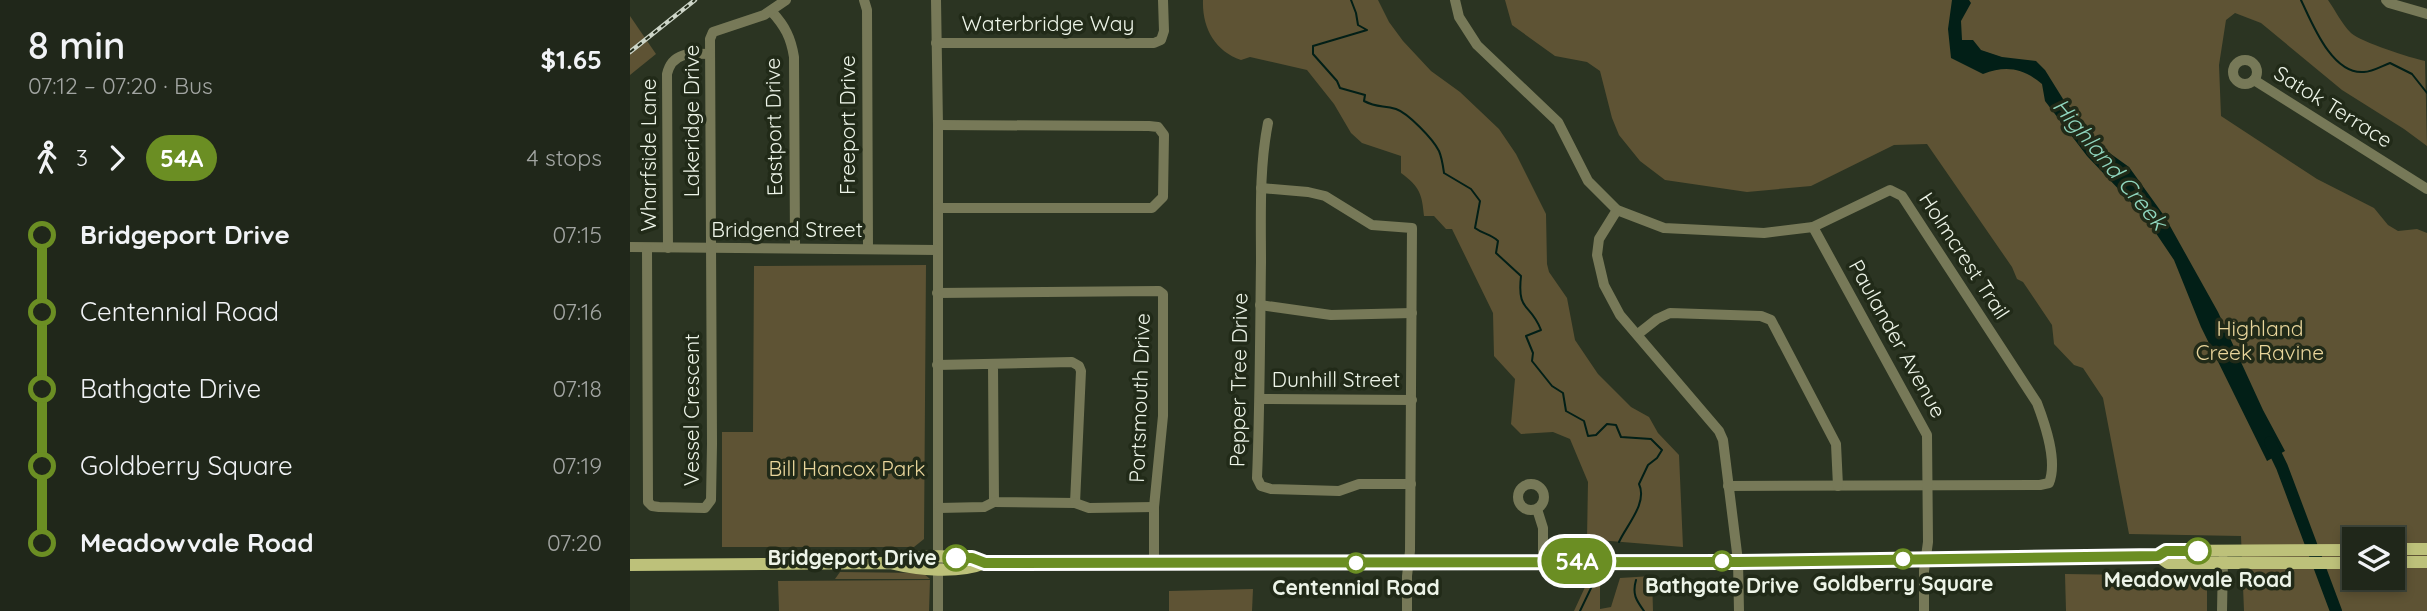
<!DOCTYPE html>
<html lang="en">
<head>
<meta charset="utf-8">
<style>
  body { margin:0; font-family:Quicksand,sans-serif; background:#2d3327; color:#f1f3f6; height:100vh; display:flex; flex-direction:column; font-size:26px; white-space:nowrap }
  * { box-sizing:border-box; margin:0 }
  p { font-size:23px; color:#a2a5a2 }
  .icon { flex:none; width:38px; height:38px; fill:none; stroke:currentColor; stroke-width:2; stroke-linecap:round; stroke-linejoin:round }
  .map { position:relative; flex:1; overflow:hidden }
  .side { display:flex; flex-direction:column; background:#20271a; width:630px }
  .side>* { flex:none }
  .badge { padding:0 14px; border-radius:23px; font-size:24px; line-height:46px }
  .controls { position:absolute; left:1712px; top:527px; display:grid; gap:14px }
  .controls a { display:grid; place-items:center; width:63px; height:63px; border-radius:0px; background:#20271a; box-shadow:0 4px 10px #0003,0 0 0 2px #3d4439; font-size:35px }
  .map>.badge { position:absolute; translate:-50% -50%; box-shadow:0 0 0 4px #fff }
  .legs { display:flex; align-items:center; gap:10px; height:77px; padding:0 28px; font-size:23px }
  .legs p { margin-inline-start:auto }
  .head { display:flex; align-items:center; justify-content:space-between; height:119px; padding:0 28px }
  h1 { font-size:38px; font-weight:600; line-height:52px }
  ul { padding:0 28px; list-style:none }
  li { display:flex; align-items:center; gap:24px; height:77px; font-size:26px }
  li i { display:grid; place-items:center; width:10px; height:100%; margin:0 9px; background:currentColor }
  li i::after { content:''; width:18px; height:18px; margin:-9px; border:5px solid; border-radius:50%; background:#20271a }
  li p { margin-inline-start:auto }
  li:first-child i { background:linear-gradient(#0000 50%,currentColor 0) }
  li:last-child i { background:linear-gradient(currentColor 50%,#0000 0) }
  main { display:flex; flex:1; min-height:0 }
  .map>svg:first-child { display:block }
  .green { fill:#5e5334; fill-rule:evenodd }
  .water { fill:#021f17 }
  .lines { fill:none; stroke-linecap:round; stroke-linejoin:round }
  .stream { stroke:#021f17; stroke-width:2 }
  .river { stroke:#021f17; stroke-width:12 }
  .minor { stroke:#777958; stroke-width:10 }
  .major { stroke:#bdc17a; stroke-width:12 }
  .rail-casing { stroke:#cdd5c8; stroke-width:4.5 }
  .rail { stroke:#212a18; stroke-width:2; stroke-dasharray:5; stroke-linecap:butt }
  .line-1-casing { stroke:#fff; stroke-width:16 }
  .line-1 { stroke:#6b8e23; stroke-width:10 }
  .stop-1-dot { fill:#fff; stroke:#6b8e23; stroke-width:3.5 }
  .labels { text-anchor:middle; stroke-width:7; stroke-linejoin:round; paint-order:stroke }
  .street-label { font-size:21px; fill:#edf4e8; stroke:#212a18 }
  .park-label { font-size:21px; fill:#e9d59b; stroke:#212a18 }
  .stop-label { font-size:21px; font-weight:bold; fill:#edf4e8; stroke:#212a18 }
  .water-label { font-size:23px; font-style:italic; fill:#8fd6be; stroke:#212a18 }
</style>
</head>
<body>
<main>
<section class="side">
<div class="head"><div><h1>8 min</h1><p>07:12 – 07:20 · Bus</p></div><b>$1.65</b></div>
<div class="legs"><svg class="icon" aria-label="walk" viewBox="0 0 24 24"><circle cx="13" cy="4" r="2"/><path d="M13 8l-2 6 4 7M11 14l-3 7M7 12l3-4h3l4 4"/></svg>3<svg class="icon" aria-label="forward" viewBox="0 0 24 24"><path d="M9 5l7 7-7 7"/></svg><b class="badge" style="background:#6b8e23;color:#fff">54A</b><p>4 stops</p></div>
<ul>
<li><i style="color:#6b8e23"></i><b>Bridgeport Drive</b><p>07:15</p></li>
<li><i style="color:#6b8e23"></i><span>Centennial Road</span><p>07:16</p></li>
<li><i style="color:#6b8e23"></i><span>Bathgate Drive</span><p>07:18</p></li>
<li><i style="color:#6b8e23"></i><span>Goldberry Square</span><p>07:19</p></li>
<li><i style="color:#6b8e23"></i><b>Meadowvale Road</b><p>07:20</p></li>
</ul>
</section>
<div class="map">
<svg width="1797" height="611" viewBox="0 0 1797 611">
  <rect width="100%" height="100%" fill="#2b3422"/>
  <g class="green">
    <path d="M573,0H748L759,22L773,41L801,71L830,92L869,129L886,154L916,214L917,264L919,272L937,298L945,340L968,374L1001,407L1019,417L1028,433L1049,455L1053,547L968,540L962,543L961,539H957L958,482L940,439L923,432L891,434L881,424L885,379L864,356L863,313L822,229H816L804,216H794C792,194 790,187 771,173V156L732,143L721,133L704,104L677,70L620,57L611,60C585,51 572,28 573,0Z"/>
    <path d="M875,0H1698C1705,10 1712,24 1721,33C1731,42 1781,58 1795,61L1797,146L1774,129L1712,90L1631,23L1605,13L1596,20L1589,65L1591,116L1687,179L1744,208L1758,225L1768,231L1787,229L1797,233V611H1614L1611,536L1499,534L1473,398L1453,368L1444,365L1424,344L1422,325L1393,282L1387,279L1382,267L1297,144L1264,145L1181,186L1117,192L1035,180L1010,161L989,135L982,118L970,71L957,62L925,56L882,25ZM1724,539H1762V578H1724Z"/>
    <path d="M0,16L26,54L0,75Z"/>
    <path d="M296,265L294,539L284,547H92V432H123L124,266Z"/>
    <path d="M210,572L293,573L300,579H205Z"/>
    <path d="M1435,574L1577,576V611H1436Z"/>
    <path d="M1022,576L1023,611H944L956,585L970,586V609L981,607L990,578Z"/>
    <path d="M300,580L299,611H149L148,581Z"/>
    <path d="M623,589L622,611H539V591Z"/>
  </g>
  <path class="water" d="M1322,0H1339L1341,3L1331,21L1332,40H1343L1351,50L1372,57L1406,61L1415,70L1433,99L1474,149L1499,167L1535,217L1588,312L1633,410L1655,451L1637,461L1571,327L1544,260L1515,217L1457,156L1415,101L1412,84C1393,68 1376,65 1353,74L1321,58L1318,29Z"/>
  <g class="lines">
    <g class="stream">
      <path d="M721,0L726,13L728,25L737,30L683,46V54L707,81L710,88L735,95L734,101C747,108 753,105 766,109C778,113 803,139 809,151C812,158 813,166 814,173L841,189L850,201L845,228C853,234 861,234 868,241L866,253L891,276C887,313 900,302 911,330L896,336L903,353L902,361L922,386L933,393L936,411L954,421L958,436L966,435L977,424L986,425L991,437L1021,439L1032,450L1027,458L1018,465L1009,484C1018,503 996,526 989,542"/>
      <path d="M1671,0C1682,23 1702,75 1734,72C1742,72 1752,66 1760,63L1782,74L1797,93"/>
      <path d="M1006,580C1002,594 1006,600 1014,611"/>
      <path d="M950,611L962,586"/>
    </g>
    <path class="river" d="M1640,442L1652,467L1706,611"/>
    <g class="minor">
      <path d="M234,0L237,10L238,249"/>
      <path d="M306,0L308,125V611"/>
      <path d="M825,0L829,17L847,45L928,122L958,181L987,210L1034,228L1134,233L1183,227L1260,190L1272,196L1407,403C1415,424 1428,461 1419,483L1410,485L1098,486"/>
      <path d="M1756,0L1759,3L1797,14"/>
      <path d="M142,12C155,26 161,38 164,57L165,248"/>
      <path d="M306,43H524L531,40L534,31L533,0"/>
      <circle cx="1615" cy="72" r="12"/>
      <path d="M1624,80L1797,189"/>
      <path d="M638,123C629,168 631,216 631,262C630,334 630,406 627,478L631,486L641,489L709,491L729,484H781"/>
      <path d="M631,188L678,192L695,196L742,225L782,228L780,551L777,576V611"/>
      <path d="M308,208H522L533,197L534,135L528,127L519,126L308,125"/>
      <path d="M987,210L969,239L967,255L974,285L990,315L1089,431L1093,440L1108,561L1109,611"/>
      <path d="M1183,227L1297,435L1298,542L1294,571V611"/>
      <path d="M0,247L307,250"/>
      <path d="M17,248L18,502L22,506L29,507L75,508L81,500L82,444L80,39L83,32L134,15L156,0"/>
      <path d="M38,248L37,74C42,52 60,53 80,54"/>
      <path d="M307,293L529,291L533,294V416L524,507V563"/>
      <path d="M630,305L701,315L782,313"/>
      <path d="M1008,334L1027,319L1040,313L1131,316L1141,320L1206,444L1208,486"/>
      <path d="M307,365L442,362L449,366L451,371L445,503L364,502L363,365"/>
      <path d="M630,399L782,400"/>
      <circle cx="901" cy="497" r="13"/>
      <path d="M445,503L459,508L524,507"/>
      <path d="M309,508L354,507L364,502"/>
      <path d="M907,509L913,528V561"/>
      <path d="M1592,611L1593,559"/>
    </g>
    <g class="major">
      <path d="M1762,549H1797"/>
      <path d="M1528,556L1538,563H1724"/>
      <path d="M1762,562H1797"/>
      <path d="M260,563C285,555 330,553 355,563"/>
      <path d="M0,565L260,563C288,570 328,574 355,563L1108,561L1528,556L1536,551L1724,550"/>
    </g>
    <defs>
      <path id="rail" d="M0,52L65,0"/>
    </defs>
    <use href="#rail" class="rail-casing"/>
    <use href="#rail" class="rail"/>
  </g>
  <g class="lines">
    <defs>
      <path id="line-1" d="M326,558H342L355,563L1108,562L1528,556L1536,551H1568"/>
    </defs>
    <use href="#line-1" class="line-1-casing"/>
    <use href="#line-1" class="line-1"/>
  </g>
  <g class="stop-1-dot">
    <circle cx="1568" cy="551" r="12"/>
    <circle cx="326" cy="558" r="12"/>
    <circle cx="1273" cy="559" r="9"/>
    <circle cx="1092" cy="561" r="9"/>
    <circle cx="726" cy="563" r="9"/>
  </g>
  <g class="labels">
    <g class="street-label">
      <text x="418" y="31">Waterbridge Way</text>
      <text transform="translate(1703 107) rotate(32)" y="7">Satok Terrace</text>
      <text transform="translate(62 121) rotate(-90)" y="7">Lakeridge Drive</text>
      <text transform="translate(218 125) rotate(-90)" y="7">Freeport Drive</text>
      <text transform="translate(144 127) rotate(-91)" y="7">Eastport Drive</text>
      <text transform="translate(19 155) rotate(-90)" y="7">Wharfside Lane</text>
      <text x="157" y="237">Bridgend Street</text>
      <text transform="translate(1334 256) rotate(57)" y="7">Holmcrest Trail</text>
      <text transform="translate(1267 339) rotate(61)" y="7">Paulander Avenue</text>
      <text transform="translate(609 380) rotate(-89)" y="7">Pepper Tree Drive</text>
      <text x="706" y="387">Dunhill Street</text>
      <text transform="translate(510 398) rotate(-88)" y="7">Portsmouth Drive</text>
      <text transform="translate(62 410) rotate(-90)" y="7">Vessel Crescent</text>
    </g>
    <g class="park-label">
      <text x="1630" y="336">Highland<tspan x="1630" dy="24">Creek Ravine</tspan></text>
      <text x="217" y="476">Bill Hancox Park</text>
    </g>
    <g class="stop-label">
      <text x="307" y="565" text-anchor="end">Bridgeport Drive</text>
      <text x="1568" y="587">Meadowvale Road</text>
      <text x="1273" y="591">Goldberry Square</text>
      <text x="1092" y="593">Bathgate Drive</text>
      <text x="726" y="595">Centennial Road</text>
    </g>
    <g class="water-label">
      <text transform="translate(1480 164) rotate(50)" y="8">Highland Creek</text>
    </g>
  </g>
</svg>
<div class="controls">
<a><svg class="icon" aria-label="layers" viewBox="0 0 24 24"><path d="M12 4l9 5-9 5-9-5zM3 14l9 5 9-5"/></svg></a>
</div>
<b class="badge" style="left:947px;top:561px;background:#6b8e23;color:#fff">54A</b>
</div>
</main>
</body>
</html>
